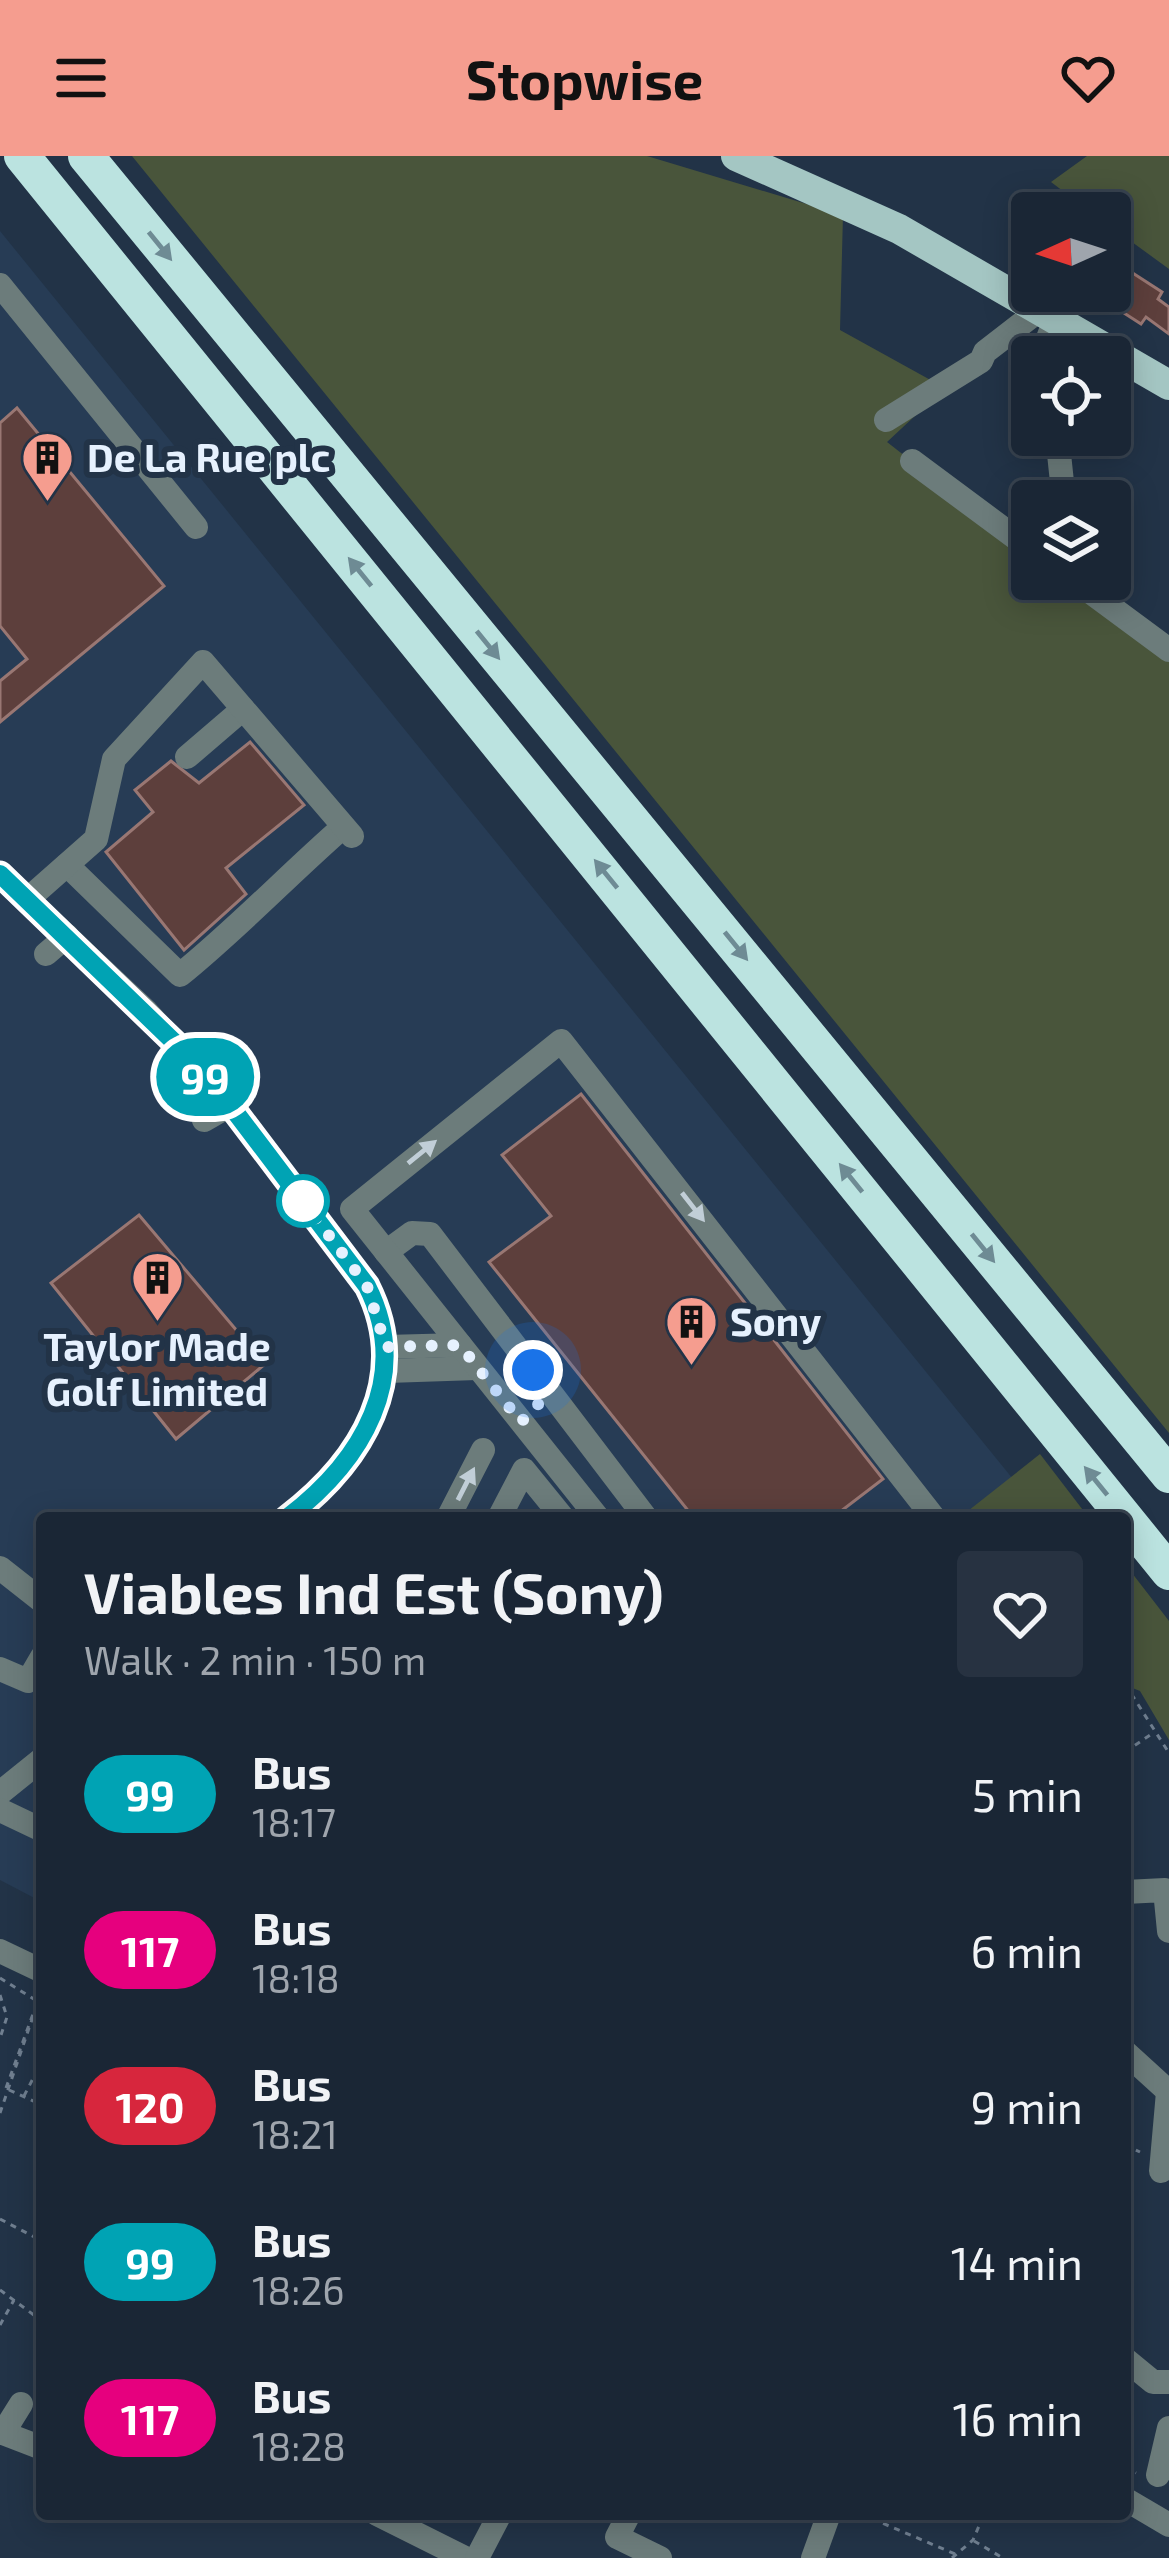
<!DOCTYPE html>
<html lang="en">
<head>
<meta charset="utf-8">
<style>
  body { margin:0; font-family:"Exo 2",sans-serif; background:#273241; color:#f1f3f6; height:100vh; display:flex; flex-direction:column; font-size:45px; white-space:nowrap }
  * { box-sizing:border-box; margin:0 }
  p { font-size:39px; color:#9fa5ad }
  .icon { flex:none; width:66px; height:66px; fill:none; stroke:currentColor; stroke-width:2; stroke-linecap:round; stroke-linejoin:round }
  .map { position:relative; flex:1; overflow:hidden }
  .drawer { position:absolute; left:36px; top:1356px; width:1095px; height:1008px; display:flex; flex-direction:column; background:#1a2635; border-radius:12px; box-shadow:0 6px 30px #0003,0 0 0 3px #384350 }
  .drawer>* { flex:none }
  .badge { padding:0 24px; border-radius:39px; font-size:42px; line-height:78px }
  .needle { width:78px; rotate:267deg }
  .fabs { position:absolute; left:1011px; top:36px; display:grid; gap:24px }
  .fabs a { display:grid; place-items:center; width:120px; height:120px; border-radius:12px; background:#1a2635; box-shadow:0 6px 30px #0003,0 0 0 3px #384350; font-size:60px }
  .you { position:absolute; width:60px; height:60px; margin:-30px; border:9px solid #fff; border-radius:50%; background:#1a73e8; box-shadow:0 0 0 18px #1a73e833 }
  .map>.badge { position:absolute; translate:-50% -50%; box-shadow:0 0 0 6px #fff }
  .round { display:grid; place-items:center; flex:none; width:126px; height:126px; border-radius:12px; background:#273241 }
  .head { display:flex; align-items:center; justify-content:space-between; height:204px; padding:0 48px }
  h1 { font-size:57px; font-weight:700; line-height:90px }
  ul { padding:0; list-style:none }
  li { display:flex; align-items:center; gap:36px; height:156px; padding:0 48px }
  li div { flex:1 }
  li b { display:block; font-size:45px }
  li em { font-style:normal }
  li .badge { min-width:132px; font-weight:700; text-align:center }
  header { display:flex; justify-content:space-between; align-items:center; height:156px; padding:0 48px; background:#f59d8f; color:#111; font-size:54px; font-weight:700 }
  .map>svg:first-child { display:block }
  .built { fill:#273c55 }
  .green { fill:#49553b }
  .building { fill:#5d3f3c; stroke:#997773; stroke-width:3 }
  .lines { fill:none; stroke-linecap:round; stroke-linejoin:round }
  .path { stroke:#707f90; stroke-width:3; stroke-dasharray:6 6; stroke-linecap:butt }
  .minor { stroke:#6c7c7b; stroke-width:24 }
  .major { stroke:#a4c6c3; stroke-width:30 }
  .highway { stroke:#bbe3e0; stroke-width:36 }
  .oneway { fill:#6e8b94 }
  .oneway2 { fill:#c1ced7 }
  .line-casing { stroke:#fff; stroke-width:27 }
  .line { stroke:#00a3b4; stroke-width:18 }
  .walk { stroke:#e6f1fe; stroke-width:12; stroke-dasharray:0 21.6 }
  .stop-dot { fill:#fff; stroke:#00a3b4; stroke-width:6 }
  .labels { text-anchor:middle; stroke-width:12; stroke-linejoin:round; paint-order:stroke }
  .poi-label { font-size:39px; font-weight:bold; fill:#e6f1fe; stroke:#223347; text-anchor:start }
</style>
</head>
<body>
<header><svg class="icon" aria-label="menu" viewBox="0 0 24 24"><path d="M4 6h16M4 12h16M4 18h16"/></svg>Stopwise<svg class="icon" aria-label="heart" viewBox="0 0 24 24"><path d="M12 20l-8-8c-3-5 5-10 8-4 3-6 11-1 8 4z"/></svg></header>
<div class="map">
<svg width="1169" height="2402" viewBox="0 0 1169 2402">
  <rect width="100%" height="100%" fill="#223347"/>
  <path class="built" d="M0,75L1017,1328L977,1362H42V1746L0,1724Z"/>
  <g class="green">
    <path d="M132,0H647L843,59L840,174L945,232L887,286L1032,399V423H1063L1169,505V1277Z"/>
    <path d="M1087,0H1169V113L1110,70V57H1092L1051,26Z"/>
    <path d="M1040,1298L1089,1362H959Z"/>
    <path d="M1125,1408L1169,1465V1584L1140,1535L1125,1529Z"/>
  </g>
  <g class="building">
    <path d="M1128,114L1162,136L1158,143L1169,151V178L1146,161L1141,168L1107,146Z"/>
    <path d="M17,252L164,430L0,566V525L27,503L0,470V267Z"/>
    <path d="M250,586L304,649L226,712L246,738L184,794L106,696L153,656L135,634L171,605L199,627Z"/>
    <path d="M581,938L883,1323L832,1362H694L489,1106L551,1060L502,999Z"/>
    <path d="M139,1059L265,1208L176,1283L51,1127Z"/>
  </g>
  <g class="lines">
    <g class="path">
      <path d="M1125,1528L1169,1597"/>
      <path d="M1125,1596L1153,1577"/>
      <path d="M0,1822L37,1845"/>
      <path d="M0,1839L7,1861L0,1882"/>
      <path d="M6,1932L37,1847"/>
      <path d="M9,1934L42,1949"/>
      <path d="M24,1940L42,1905"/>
      <path d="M0,1957L38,1846"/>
      <path d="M1125,1989L1140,1996"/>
      <path d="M0,2063L42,2085"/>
      <path d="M0,2134L42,2165"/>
      <path d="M0,2169L14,2144"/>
      <path d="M1125,2311L1136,2317"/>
      <path d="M861,2358L955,2398"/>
      <path d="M974,2385L1003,2402"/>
      <path d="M952,2402L973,2384L984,2358"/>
    </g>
    <g class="minor">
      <path d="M0,129L196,371"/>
      <path d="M1041,201L1056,161"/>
      <path d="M886,264L981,205L985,196L1042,152"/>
      <path d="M1057,279L1064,345"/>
      <path d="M912,305L1032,394"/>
      <path d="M1073,423L1169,494"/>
      <path d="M187,601L243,553"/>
      <path d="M67,709L180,819C238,772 287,720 343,671"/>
      <path d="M0,718L146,855L230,949L367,1129C413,1222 362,1304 287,1362"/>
      <path d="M28,743L96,683L114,603L203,506L352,680"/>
      <path d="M46,798L67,780"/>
      <path d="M204,964L230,949"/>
      <path d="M386,1096L412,1077L430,1078L646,1362"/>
      <path d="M386,1191L460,1189"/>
      <path d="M387,1215L477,1212"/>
      <path d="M448,1362L483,1294"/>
      <path d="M499,1362L524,1314L563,1362"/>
      <path d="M598,1362L352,1053L561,885L934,1362"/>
      <path d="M0,1412L42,1445"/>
      <path d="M0,1513L28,1525L42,1501"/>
      <path d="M0,1637L42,1603"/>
      <path d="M0,1654L42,1674"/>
      <path d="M1125,1736L1165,1734L1169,1775"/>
      <path d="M0,1795L42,1815"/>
      <path d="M1125,1896L1169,1936"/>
      <path d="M1161,2015L1168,1936"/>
      <path d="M1125,2203L1153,2226H1169"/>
      <path d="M0,2276L42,2292"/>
      <path d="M3,2277L21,2248"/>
      <path d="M1158,2319L1169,2272"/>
      <path d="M1125,2343L1169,2369"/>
      <path d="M377,2358L465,2402"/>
      <path d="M629,2358L617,2381L660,2402"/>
      <path d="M477,2402L500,2358"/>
      <path d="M813,2402L829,2358"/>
    </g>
    <path class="major" d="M736,0L899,73L1169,229"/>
    <g class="highway">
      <path d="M22,0L1169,1416"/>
      <path d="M86,0L1169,1319"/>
    </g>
  </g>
  <defs><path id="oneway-solid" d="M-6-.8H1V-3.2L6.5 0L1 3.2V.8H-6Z" transform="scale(3)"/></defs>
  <g class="oneway">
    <use href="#oneway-solid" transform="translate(160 90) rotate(51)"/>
    <use href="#oneway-solid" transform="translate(360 416) rotate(-129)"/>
    <use href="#oneway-solid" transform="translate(488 489) rotate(51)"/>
    <use href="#oneway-solid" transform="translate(606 718) rotate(-129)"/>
    <use href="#oneway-solid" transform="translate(736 790) rotate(51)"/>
    <use href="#oneway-solid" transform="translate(851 1022) rotate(-129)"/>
    <use href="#oneway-solid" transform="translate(983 1092) rotate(51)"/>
    <use href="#oneway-solid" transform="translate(1096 1325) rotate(-129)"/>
  </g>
  <g class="oneway2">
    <use href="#oneway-solid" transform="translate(422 996) rotate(-39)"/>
    <use href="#oneway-solid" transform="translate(693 1051) rotate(52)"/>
    <use href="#oneway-solid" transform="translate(466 1328) rotate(-63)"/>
  </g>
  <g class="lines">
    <defs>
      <path id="line" d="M0,718L174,886L230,949L367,1130C413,1221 362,1305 287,1362"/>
    </defs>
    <use href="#line" class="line-casing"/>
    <use href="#line" class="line"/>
    <path class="walk" d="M303,1045L367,1130L386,1191L460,1189L521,1266L549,1237L533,1214"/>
  </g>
  <defs>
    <symbol id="building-pin" viewBox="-11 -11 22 30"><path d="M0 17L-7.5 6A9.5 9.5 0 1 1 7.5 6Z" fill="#f59d8f" stroke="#223347"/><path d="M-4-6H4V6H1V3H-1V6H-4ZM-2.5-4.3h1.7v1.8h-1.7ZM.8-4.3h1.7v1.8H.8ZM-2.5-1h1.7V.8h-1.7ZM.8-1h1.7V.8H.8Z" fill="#111"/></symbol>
  </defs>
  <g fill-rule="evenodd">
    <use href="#building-pin" x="18" y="272" width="59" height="81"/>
    <use href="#building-pin" x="128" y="1092" width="59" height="81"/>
    <use href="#building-pin" x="662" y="1136" width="59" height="81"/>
  </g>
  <circle class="stop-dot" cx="303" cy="1045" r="24"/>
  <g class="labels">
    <g class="poi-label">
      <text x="87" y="316">De La Rue plc</text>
      <text x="730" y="1180">Sony</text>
      <text x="157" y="1205" text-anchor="middle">Taylor Made<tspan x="157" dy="45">Golf Limited</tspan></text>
    </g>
  </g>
</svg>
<div class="fabs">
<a><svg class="needle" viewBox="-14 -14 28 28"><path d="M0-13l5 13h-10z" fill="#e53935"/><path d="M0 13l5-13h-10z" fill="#9fa5ad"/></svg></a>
<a><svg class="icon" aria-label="locate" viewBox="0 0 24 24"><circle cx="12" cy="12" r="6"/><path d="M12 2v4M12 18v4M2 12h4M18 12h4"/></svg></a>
<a><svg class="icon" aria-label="layers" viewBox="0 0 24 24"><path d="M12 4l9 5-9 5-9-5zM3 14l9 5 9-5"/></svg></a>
</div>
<div class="you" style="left:533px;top:1214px"></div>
<b class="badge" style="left:205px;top:921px;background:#00a3b4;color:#fff">99</b>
<section class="drawer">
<div class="head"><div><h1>Viables Ind Est (Sony)</h1><p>Walk · 2 min · 150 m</p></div><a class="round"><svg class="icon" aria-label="heart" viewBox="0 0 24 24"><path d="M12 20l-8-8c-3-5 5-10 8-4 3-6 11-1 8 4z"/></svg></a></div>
<ul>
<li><span class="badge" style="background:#00a3b4;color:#fff">99</span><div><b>Bus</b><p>18:17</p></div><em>5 min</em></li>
<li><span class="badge" style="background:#e6007e;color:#fff">117</span><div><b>Bus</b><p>18:18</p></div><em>6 min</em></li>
<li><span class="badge" style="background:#d7263d;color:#fff">120</span><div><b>Bus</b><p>18:21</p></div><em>9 min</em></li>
<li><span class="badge" style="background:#00a3b4;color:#fff">99</span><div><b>Bus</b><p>18:26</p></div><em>14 min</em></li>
<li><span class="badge" style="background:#e6007e;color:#fff">117</span><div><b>Bus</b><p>18:28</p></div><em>16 min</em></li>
</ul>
</section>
</div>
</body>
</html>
